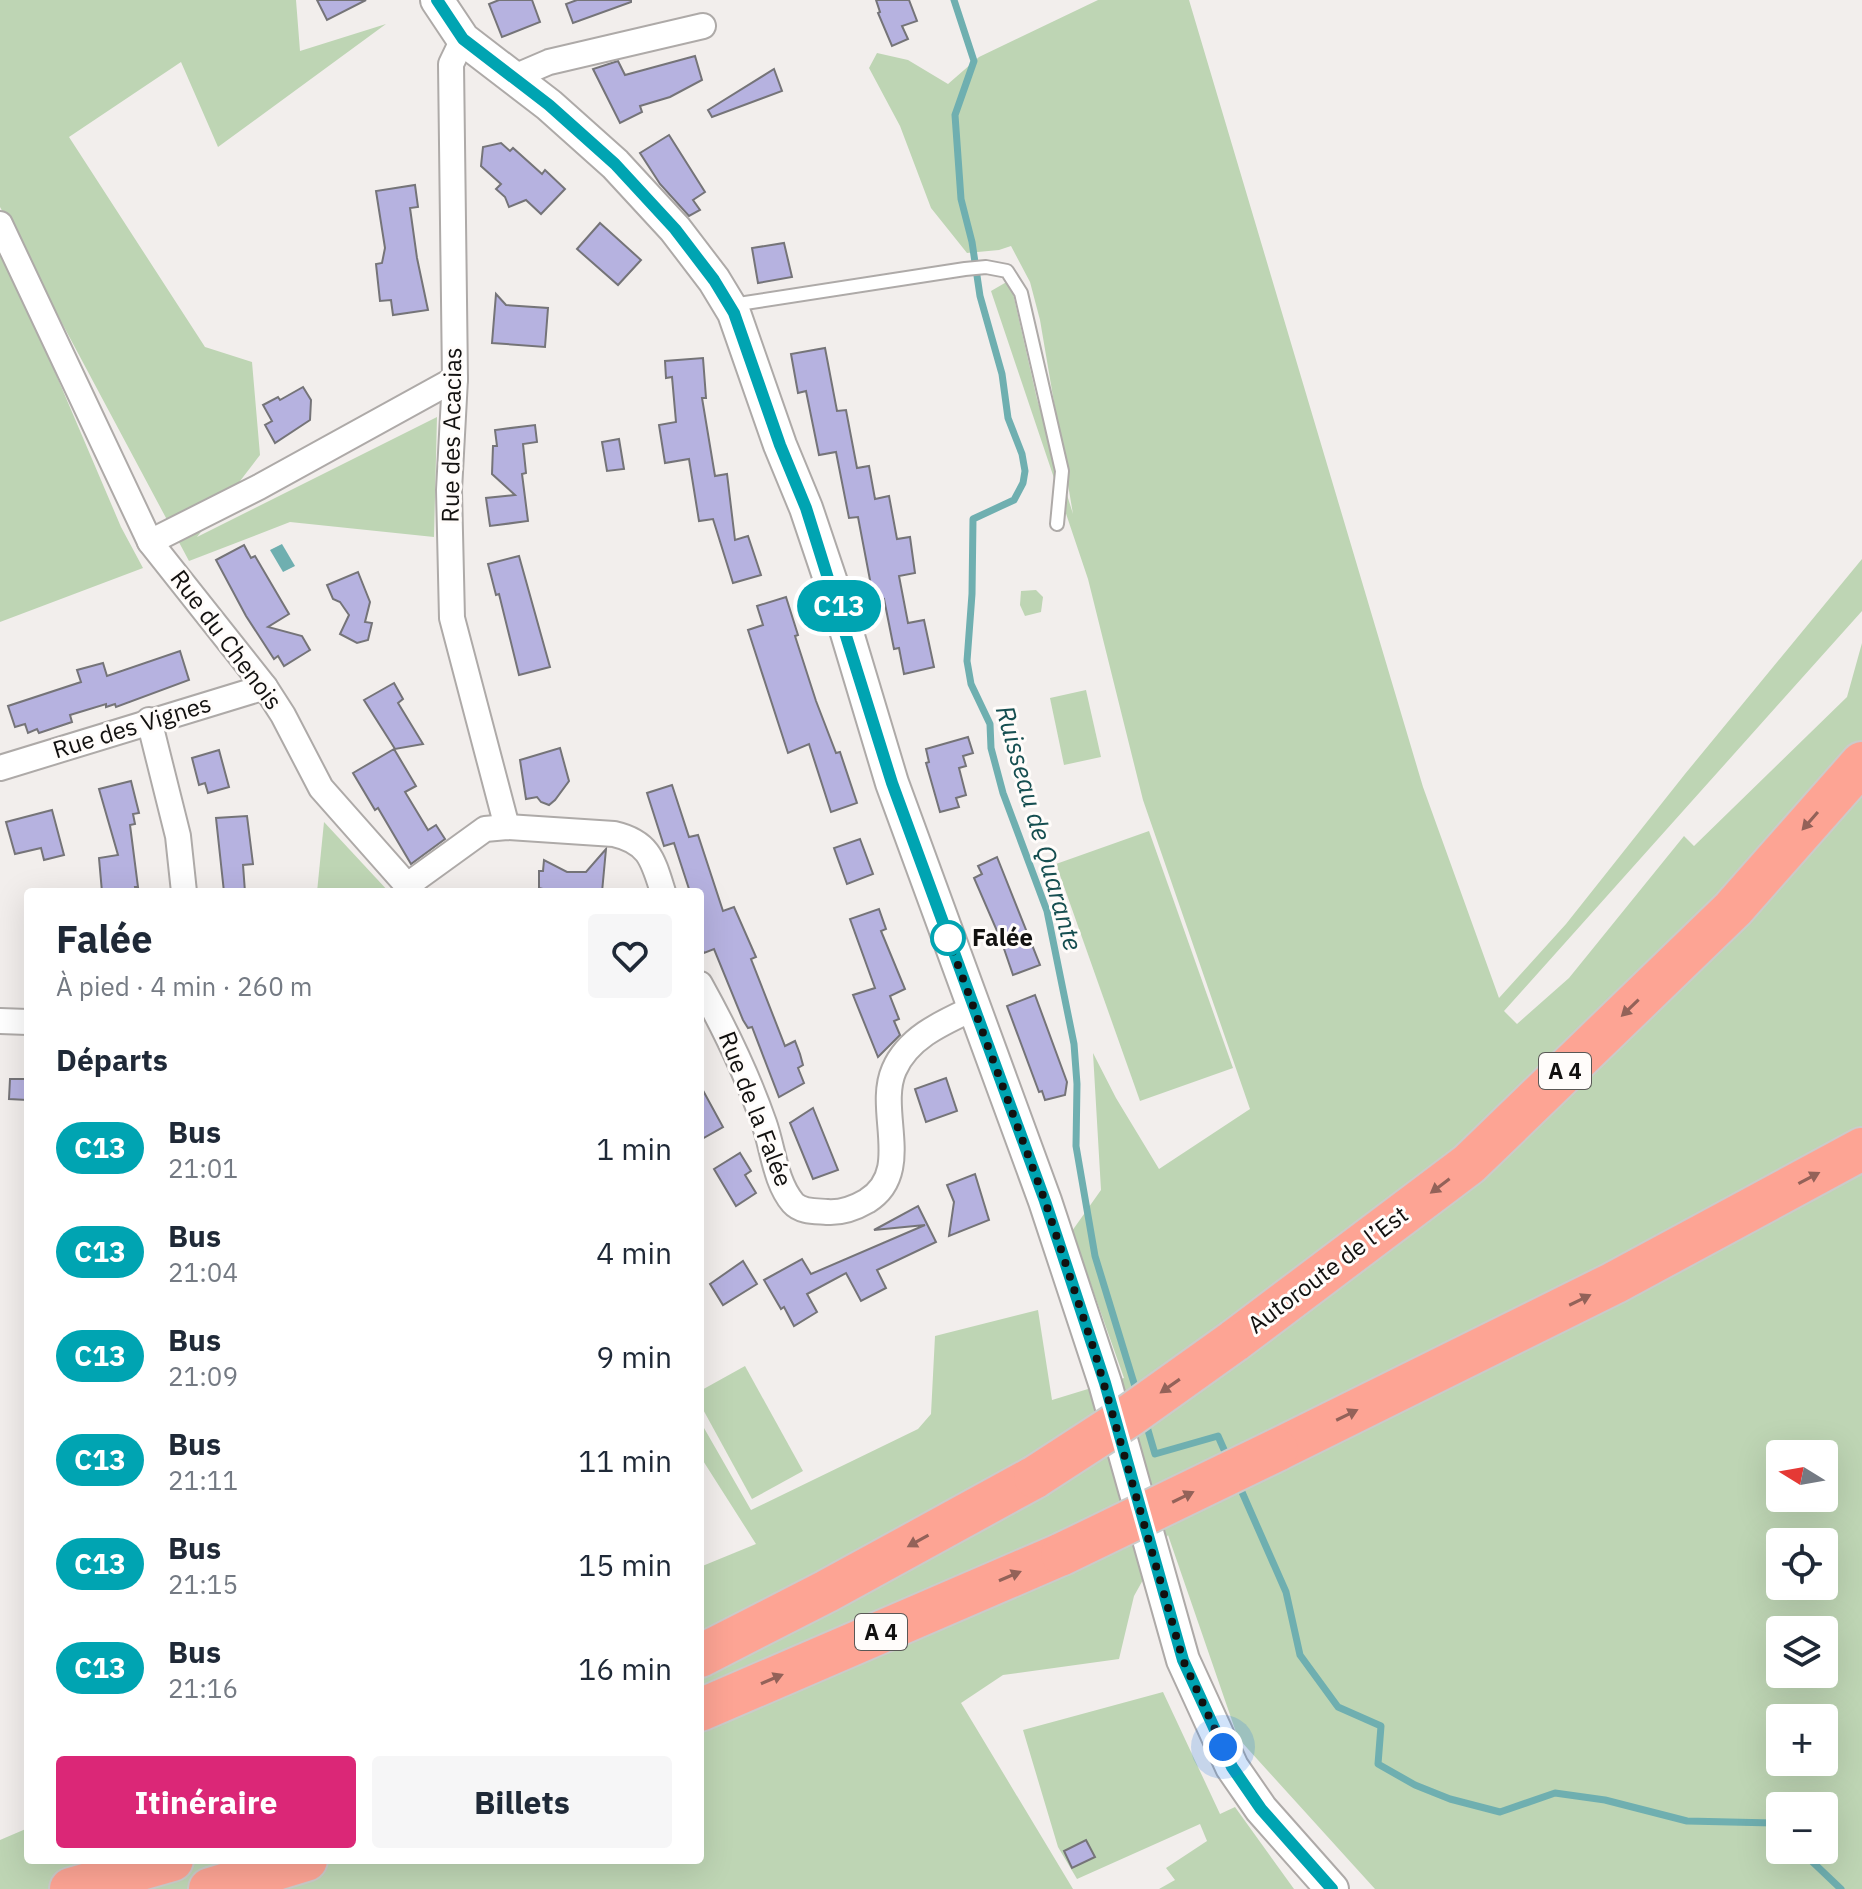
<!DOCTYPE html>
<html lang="fr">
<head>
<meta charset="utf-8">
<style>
  body { margin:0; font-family:"IBM Plex Sans",sans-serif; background:#f6f6f7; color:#1f2937; height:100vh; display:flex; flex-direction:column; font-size:30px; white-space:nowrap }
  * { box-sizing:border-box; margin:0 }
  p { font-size:26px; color:#747a83 }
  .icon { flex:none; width:44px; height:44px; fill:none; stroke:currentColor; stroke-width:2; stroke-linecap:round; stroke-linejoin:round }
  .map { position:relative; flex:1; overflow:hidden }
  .sheet { position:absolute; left:24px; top:888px; width:680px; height:976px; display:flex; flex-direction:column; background:#fff; border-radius:8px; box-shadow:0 8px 32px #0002 }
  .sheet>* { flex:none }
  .badge { padding:0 16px; border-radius:26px; font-size:28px; line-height:52px }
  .needle { width:52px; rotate:281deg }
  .buttons { position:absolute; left:1766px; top:1440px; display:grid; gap:16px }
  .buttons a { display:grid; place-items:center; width:72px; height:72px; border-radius:8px; background:#fff; box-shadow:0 8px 32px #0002; font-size:40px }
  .you { position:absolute; width:40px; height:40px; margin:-20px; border:6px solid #fff; border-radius:50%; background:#1a73e8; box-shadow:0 0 0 12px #1a73e833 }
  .map>.badge { position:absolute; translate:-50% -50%; box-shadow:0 0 0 4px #fff }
  h2 { padding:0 32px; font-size:30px; line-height:72px }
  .round { display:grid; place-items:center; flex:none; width:84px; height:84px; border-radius:8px; background:#f6f6f7 }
  .summary { display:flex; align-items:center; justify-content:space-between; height:136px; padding:0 32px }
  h1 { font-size:38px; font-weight:700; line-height:60px }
  .button { display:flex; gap:16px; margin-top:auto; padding:16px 32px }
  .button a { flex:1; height:92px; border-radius:8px; background:#db2777; color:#fff; font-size:32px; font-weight:700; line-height:92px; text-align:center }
  .button a+a { background:#f6f6f7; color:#1f2937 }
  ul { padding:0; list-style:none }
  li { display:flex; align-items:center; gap:24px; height:104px; padding:0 32px }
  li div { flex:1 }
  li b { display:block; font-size:30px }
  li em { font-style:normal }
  li .badge { min-width:88px; font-weight:700; text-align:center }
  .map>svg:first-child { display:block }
  .green { fill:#bed5b4; fill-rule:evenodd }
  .water { fill:#6fafb0 }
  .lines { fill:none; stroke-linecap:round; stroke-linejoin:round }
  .stream { stroke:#6fafb0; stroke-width:7 }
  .building { fill:#b6b2e0; stroke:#757478; stroke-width:2 }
  .service-casing { stroke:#aeaaa8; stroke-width:16 }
  .minor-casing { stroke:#aeaaa8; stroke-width:28 }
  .secondary-casing { stroke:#aeaaa8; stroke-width:36 }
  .motorway-casing { stroke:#cbcbca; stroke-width:46 }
  .service { stroke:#fff; stroke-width:12 }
  .minor { stroke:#fff; stroke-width:24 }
  .secondary { stroke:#fff; stroke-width:32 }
  .motorway { stroke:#fda494; stroke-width:42 }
  .motorway-bridge-casing { stroke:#cbcbca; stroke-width:46; stroke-linecap:butt }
  .motorway-bridge { stroke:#fda494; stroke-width:42 }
  .oneway { fill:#936259 }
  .line-casing { stroke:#fff; stroke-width:18 }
  .line { stroke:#00a4b2; stroke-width:12 }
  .walk { stroke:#121110; stroke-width:8; stroke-dasharray:0 14.4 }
  .stop-dot { fill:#fff; stroke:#00a4b2; stroke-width:4 }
  .labels { text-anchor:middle; stroke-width:6; stroke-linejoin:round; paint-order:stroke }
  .shield { fill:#fffcfa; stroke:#595856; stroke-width:2 }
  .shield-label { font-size:22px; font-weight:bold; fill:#121110 }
  .street-label { font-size:24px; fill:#121110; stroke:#fffcfa }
  .stop-label { font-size:24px; font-weight:bold; fill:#121110; stroke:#fffcfa; text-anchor:start }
  .water-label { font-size:26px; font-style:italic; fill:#154e50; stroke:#fffcfa }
</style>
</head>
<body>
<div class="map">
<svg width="1862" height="1889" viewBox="0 0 1862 1889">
  <rect width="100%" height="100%" fill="#f2eeec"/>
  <g class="green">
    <path d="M0,0H296L300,51L386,24L218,147L181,62L69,137L205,347L252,362L260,455L197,537L437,417L434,537L290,522L189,561L0,207Z"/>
    <path d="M1098,0H1189L1423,787L1499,998L1566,924L1685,774L1862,559V611L1504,1011L1517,1024L1569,978L1684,836L1694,846L1847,697L1862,643V1889H1375L1238,1738L1168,1535L1134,1596L1119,1659L1003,1675L961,1703L1073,1889H0V1840L28,1828V1860H700V1567L756,1544L700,1456V1421L751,1510L918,1429L931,1414L935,1336L1038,1310L1052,1400L1124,1378L1072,1231L1101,1190L1093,1053L1116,1098L1159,1169L1250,1109L1143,800L1088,579L991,291L1010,280L1037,399L1073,514L1040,320L1030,282L1011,246L999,250L967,253L931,208L900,126L869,68L877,53L908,60L948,84L979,57ZM1780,1454H1824V1498H1780ZM1780,1542H1824V1586H1780ZM1780,1630H1824V1674H1780ZM1780,1718H1824V1762H1780ZM1780,1806H1824V1850H1780Z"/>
    <path d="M0,243L121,527L143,568L0,622Z"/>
    <path d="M1036,590L1043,597L1041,612L1025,616L1020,605L1021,591Z"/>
    <path d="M1086,690L1101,757L1064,765L1050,698Z"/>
    <path d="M324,822L389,892H317Z"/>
    <path d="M1149,831L1233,1068L1140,1101L1056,864Z"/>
    <path d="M745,1366L803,1471L752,1499L700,1404V1391Z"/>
    <path d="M1163,1692L1220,1814L1235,1807L1294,1889H1159L1175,1880L1166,1868L1207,1841L1200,1824L1077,1879L1058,1847L1023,1730Z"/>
  </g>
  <path class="water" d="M282,544L295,566L283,572L270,550Z"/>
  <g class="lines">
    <g class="stream">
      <path d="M954,0L974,61L955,115L961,199L972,242L980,296L1002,374L1008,418L1022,454L1025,471L1023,483L1014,500L973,519L972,594L967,661L971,684L990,724L991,748L1003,793L1047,911L1074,1044L1077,1084L1076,1146L1095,1256L1137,1393"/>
      <path d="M1145,1420L1155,1454L1218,1436L1229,1461"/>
      <path d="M1238,1483L1286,1592L1300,1655L1338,1707L1381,1726L1378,1764L1415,1785L1450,1799L1500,1812L1555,1793L1605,1800L1687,1821L1773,1823L1780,1830"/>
      <path d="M1800,1850L1841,1889"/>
    </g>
  </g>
  <g class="building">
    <path d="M317,0H366L327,20Z"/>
    <path d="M499,0H532L540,22L502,37L489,4Z"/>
    <path d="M577,0H631V2L573,23L566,4Z"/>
    <path d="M876,0H909L917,21L902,26L908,39L892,46L878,13L880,12Z"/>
    <path d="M695,56L702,80L670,97L640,106L642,112L620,123L593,69L618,61L625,75Z"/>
    <path d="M774,69L782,91L712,117L708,110Z"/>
    <path d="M669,135L705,192L693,200L700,210L689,216L660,184L640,153Z"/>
    <path d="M501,143L510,151L513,148L542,174L545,170L565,189L541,214L526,200L509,207L505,197L496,189L501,184L481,166L483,147Z"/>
    <path d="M415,185L418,207L410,208L417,258L428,310L393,315L391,300L380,301L376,264L382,263L385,248L376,191Z"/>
    <path d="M600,223L641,260L618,285L577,249Z"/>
    <path d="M784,243L792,277L758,283L752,248Z"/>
    <path d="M496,294L506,305L548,308L545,347L492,343Z"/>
    <path d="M825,348L837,411L846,410L857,468L869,466L875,499L889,496L897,539L910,537L915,573L899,576L908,623L924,620L934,667L904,674L899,648L894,649L884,599L874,601L858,517L849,518L836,452L819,455L806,391L798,393L791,354Z"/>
    <path d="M703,358L706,398H702L715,476L727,474L735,540L748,536L761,575L733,583L713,519L699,521L689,459L665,463L659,425L676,422L672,377L666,378L665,361Z"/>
    <path d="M303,387L311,400L310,420L275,443L265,425L272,421L263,405L278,397L280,400Z"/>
    <path d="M535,425L537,442L523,444L526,473L522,474L528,521L490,526L486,498L515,495L492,474L493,446H497L495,430Z"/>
    <path d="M619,439L624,469L607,471L602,442Z"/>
    <path d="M244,545L251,558L255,556L289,614L268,627L302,636L310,650L284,666L278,656L274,659L246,616L216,560Z"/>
    <path d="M519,556L550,667L519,675L499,594L496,595L488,564Z"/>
    <path d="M358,572L370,602L365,622L372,623L368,640L357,643L340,634L349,615L340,602L333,599L327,585Z"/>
    <path d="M786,597L798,635L795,636L816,701L836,753L840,752L857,803L831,812L809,744L788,753L748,630L763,625L757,606Z"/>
    <path d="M180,651L189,680L116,707L115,704L106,707V704L70,715L72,722L39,733L37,729L28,733L25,724L15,727L8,706L81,682L77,670L103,663L107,676Z"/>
    <path d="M394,683L403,699L398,703L423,744L395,749L364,700Z"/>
    <path d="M968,737L973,753L963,756L966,766L959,768L966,795L956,798L959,807L940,812L926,763L929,762L926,749Z"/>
    <path d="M560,748L569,781L555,800L549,805L541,802L537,797L526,799L520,760Z"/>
    <path d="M394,749L416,786L405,792L428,830L436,825L445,839L411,864L378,808L375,810L353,773Z"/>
    <path d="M219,750L229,787L208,793L205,783L199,785L192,758Z"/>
    <path d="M131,781L139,813L133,814L135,824L130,825L138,887H135L136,892H102L99,858L118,855L99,789Z"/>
    <path d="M672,785L689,837L698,835L723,911L734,907L756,957L751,959L785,1046L795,1041L800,1054L803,1065L798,1068L804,1083L779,1097L752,1027L748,1028L743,1020L714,949L704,953L700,942V892H690L674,843L664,846L647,793Z"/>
    <path d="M52,810L64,855L44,860L41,848L15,854L6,822Z"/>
    <path d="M247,816L253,864L243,865L245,892H224L216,818Z"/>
    <path d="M860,839L873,874L847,884L834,848Z"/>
    <path d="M606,849L602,892H543V889L539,888V871H543L544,860L567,872H586Z"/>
    <path d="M997,857L1040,965L1013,975L1001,940L974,878L982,874L978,866Z"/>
    <path d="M879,909L886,929L881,931L905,989L890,996L899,1019L894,1021L900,1035L878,1057L853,995L875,988L850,919Z"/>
    <path d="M1035,995L1067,1082L1065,1095L1045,1100L1042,1091L1039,1092L1007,1006Z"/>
    <path d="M946,1078L957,1111L926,1122L915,1089Z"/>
    <path d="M10,1079H28L27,1100L9,1099Z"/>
    <path d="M700,1085L723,1127L700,1140Z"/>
    <path d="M813,1108L838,1170L813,1179L790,1123Z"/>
    <path d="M740,1153L751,1171L745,1175L756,1193L736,1206L714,1169Z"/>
    <path d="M975,1174L989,1220L949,1236L954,1202L947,1185Z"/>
    <path d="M918,1206L936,1242L877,1270L886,1288L861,1301L846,1273L807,1294L817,1312L794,1326L784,1307L781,1309L764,1280L802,1259L811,1274L925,1225L874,1230Z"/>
    <path d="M743,1261L757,1284L723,1305L710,1284Z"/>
    <path d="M1086,1840L1095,1857L1072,1868L1064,1851Z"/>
  </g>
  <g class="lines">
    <defs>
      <path id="service" d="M732,305L965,269L986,267L1007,271L1021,293L1062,471L1057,524"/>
      <g id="minor">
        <path d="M463,39L451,64L455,379L449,490L452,618L507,827"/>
        <path d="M514,77L549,62L703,26"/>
        <path d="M0,224L150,542"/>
        <path d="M149,720L178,836L184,892"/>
        <path d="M0,768L265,687"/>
        <path d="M409,884L485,829L507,827L614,834C649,842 653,860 663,892"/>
        <path d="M413,892L321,788L283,715L265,687L150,542L259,487L455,379"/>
        <path d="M700,984C725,1029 747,1074 764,1123C773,1148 775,1182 793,1203C801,1212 815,1211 827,1212C841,1213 855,1208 867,1201C914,1172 876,1111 894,1070C908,1037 944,1022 974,1008"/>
        <path d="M0,1021L28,1022"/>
      </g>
      <path id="secondary" d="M437,0L463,39L549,105L615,164L675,229L714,280L734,313L780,445L806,508L838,603L892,783L1045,1201L1105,1383L1183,1660L1232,1767L1261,1809L1332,1889"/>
      <g id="motorway">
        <path d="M1234,1341L1469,1164L1733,909L1862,763"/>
        <path d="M1277,1450L1614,1283L1862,1149"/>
        <path d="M700,1656L827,1591L1035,1477"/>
        <path d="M700,1710L1062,1554"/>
        <path d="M71,1889L172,1860"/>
        <path d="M210,1889L306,1860"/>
      </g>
    </defs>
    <use href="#service" class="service-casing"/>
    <use href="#minor" class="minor-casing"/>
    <use href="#secondary" class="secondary-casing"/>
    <use href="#motorway" class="motorway-casing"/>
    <use href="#service" class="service"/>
    <use href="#minor" class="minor"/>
    <use href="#secondary" class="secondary"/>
    <use href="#motorway" class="motorway"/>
    <defs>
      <g id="motorway-bridge">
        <path d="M1035,1477L1129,1416L1234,1341"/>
        <path d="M1062,1554L1277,1450"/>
      </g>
    </defs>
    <use href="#motorway-bridge" class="motorway-bridge-casing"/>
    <use href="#motorway-bridge" class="motorway-bridge"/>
  </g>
  <defs><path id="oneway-solid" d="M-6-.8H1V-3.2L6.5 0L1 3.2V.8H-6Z" transform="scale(2)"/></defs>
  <g class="oneway">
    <use href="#oneway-solid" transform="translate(1810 821) rotate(131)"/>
    <use href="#oneway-solid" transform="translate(1630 1008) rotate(136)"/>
    <use href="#oneway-solid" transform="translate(1809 1178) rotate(-28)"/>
    <use href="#oneway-solid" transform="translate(1440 1186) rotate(143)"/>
    <use href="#oneway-solid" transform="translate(1580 1300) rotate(-26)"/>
    <use href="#oneway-solid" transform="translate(1170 1386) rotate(145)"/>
    <use href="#oneway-solid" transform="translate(1347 1415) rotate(-26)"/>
    <use href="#oneway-solid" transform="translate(1183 1497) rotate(-26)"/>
    <use href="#oneway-solid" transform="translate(918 1541) rotate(151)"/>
    <use href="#oneway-solid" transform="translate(1010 1576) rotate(-23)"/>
    <use href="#oneway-solid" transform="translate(772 1679) rotate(-23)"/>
  </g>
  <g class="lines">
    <defs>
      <path id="line" d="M437,0L463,39L549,105L615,164L675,229L714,280L734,313L780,445L806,508L892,783L1045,1201L1105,1383L1183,1660L1232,1767L1261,1809L1332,1889"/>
    </defs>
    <use href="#line" class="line-casing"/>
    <use href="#line" class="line"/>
    <path class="walk" d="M948,938L1045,1201L1095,1353L1183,1660L1223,1747"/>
  </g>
  <circle class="stop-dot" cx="948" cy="938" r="16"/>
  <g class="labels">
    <g class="shield">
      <rect x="1539" y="1053" width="52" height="36" rx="6"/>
      <rect x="855" y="1614" width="52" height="36" rx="6"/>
    </g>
    <g class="shield-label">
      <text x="1565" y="1079">A 4</text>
      <text x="881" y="1640">A 4</text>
    </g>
    <g class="street-label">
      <text transform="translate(452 435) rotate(-89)" y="8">Rue des Acacias</text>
      <text transform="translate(226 640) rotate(53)" y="8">Rue du Chenois</text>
      <text transform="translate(132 727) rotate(-17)" y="8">Rue des Vignes</text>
      <text transform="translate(755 1109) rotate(69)" y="8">Rue de la Falée</text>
      <text transform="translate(1328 1270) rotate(-37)" y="8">Autoroute de l’Est</text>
    </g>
    <g class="stop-label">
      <text x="972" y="946">Falée</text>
    </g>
    <g class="water-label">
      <text transform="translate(1039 828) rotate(74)" y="9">Ruisseau de Quarante</text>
    </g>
  </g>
</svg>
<div class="buttons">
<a><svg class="needle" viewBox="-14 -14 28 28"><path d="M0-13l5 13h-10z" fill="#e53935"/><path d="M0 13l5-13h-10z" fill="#747a83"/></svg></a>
<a><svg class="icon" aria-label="locate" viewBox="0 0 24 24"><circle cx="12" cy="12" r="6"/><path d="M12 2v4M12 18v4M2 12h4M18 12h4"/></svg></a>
<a><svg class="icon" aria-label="layers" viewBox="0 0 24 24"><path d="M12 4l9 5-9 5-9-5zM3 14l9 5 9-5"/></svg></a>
<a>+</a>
<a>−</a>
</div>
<div class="you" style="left:1223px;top:1747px"></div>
<b class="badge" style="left:839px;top:606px;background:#00a4b2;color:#fff">C13</b>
<section class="sheet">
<div class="summary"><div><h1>Falée</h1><p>À pied · 4 min · 260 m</p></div><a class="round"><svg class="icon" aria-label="heart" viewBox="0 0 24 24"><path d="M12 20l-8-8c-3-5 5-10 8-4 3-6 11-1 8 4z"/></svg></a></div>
<h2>Départs</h2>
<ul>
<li><span class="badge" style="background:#00a4b2;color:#fff">C13</span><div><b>Bus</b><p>21:01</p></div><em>1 min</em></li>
<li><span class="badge" style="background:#00a4b2;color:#fff">C13</span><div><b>Bus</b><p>21:04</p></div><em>4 min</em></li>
<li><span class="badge" style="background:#00a4b2;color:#fff">C13</span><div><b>Bus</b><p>21:09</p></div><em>9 min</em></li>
<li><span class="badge" style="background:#00a4b2;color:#fff">C13</span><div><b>Bus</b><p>21:11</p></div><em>11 min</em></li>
<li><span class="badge" style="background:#00a4b2;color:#fff">C13</span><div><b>Bus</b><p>21:15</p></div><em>15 min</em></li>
<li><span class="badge" style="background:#00a4b2;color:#fff">C13</span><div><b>Bus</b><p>21:16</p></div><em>16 min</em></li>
</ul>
<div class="button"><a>Itinéraire</a><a>Billets</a></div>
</section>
</div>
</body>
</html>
